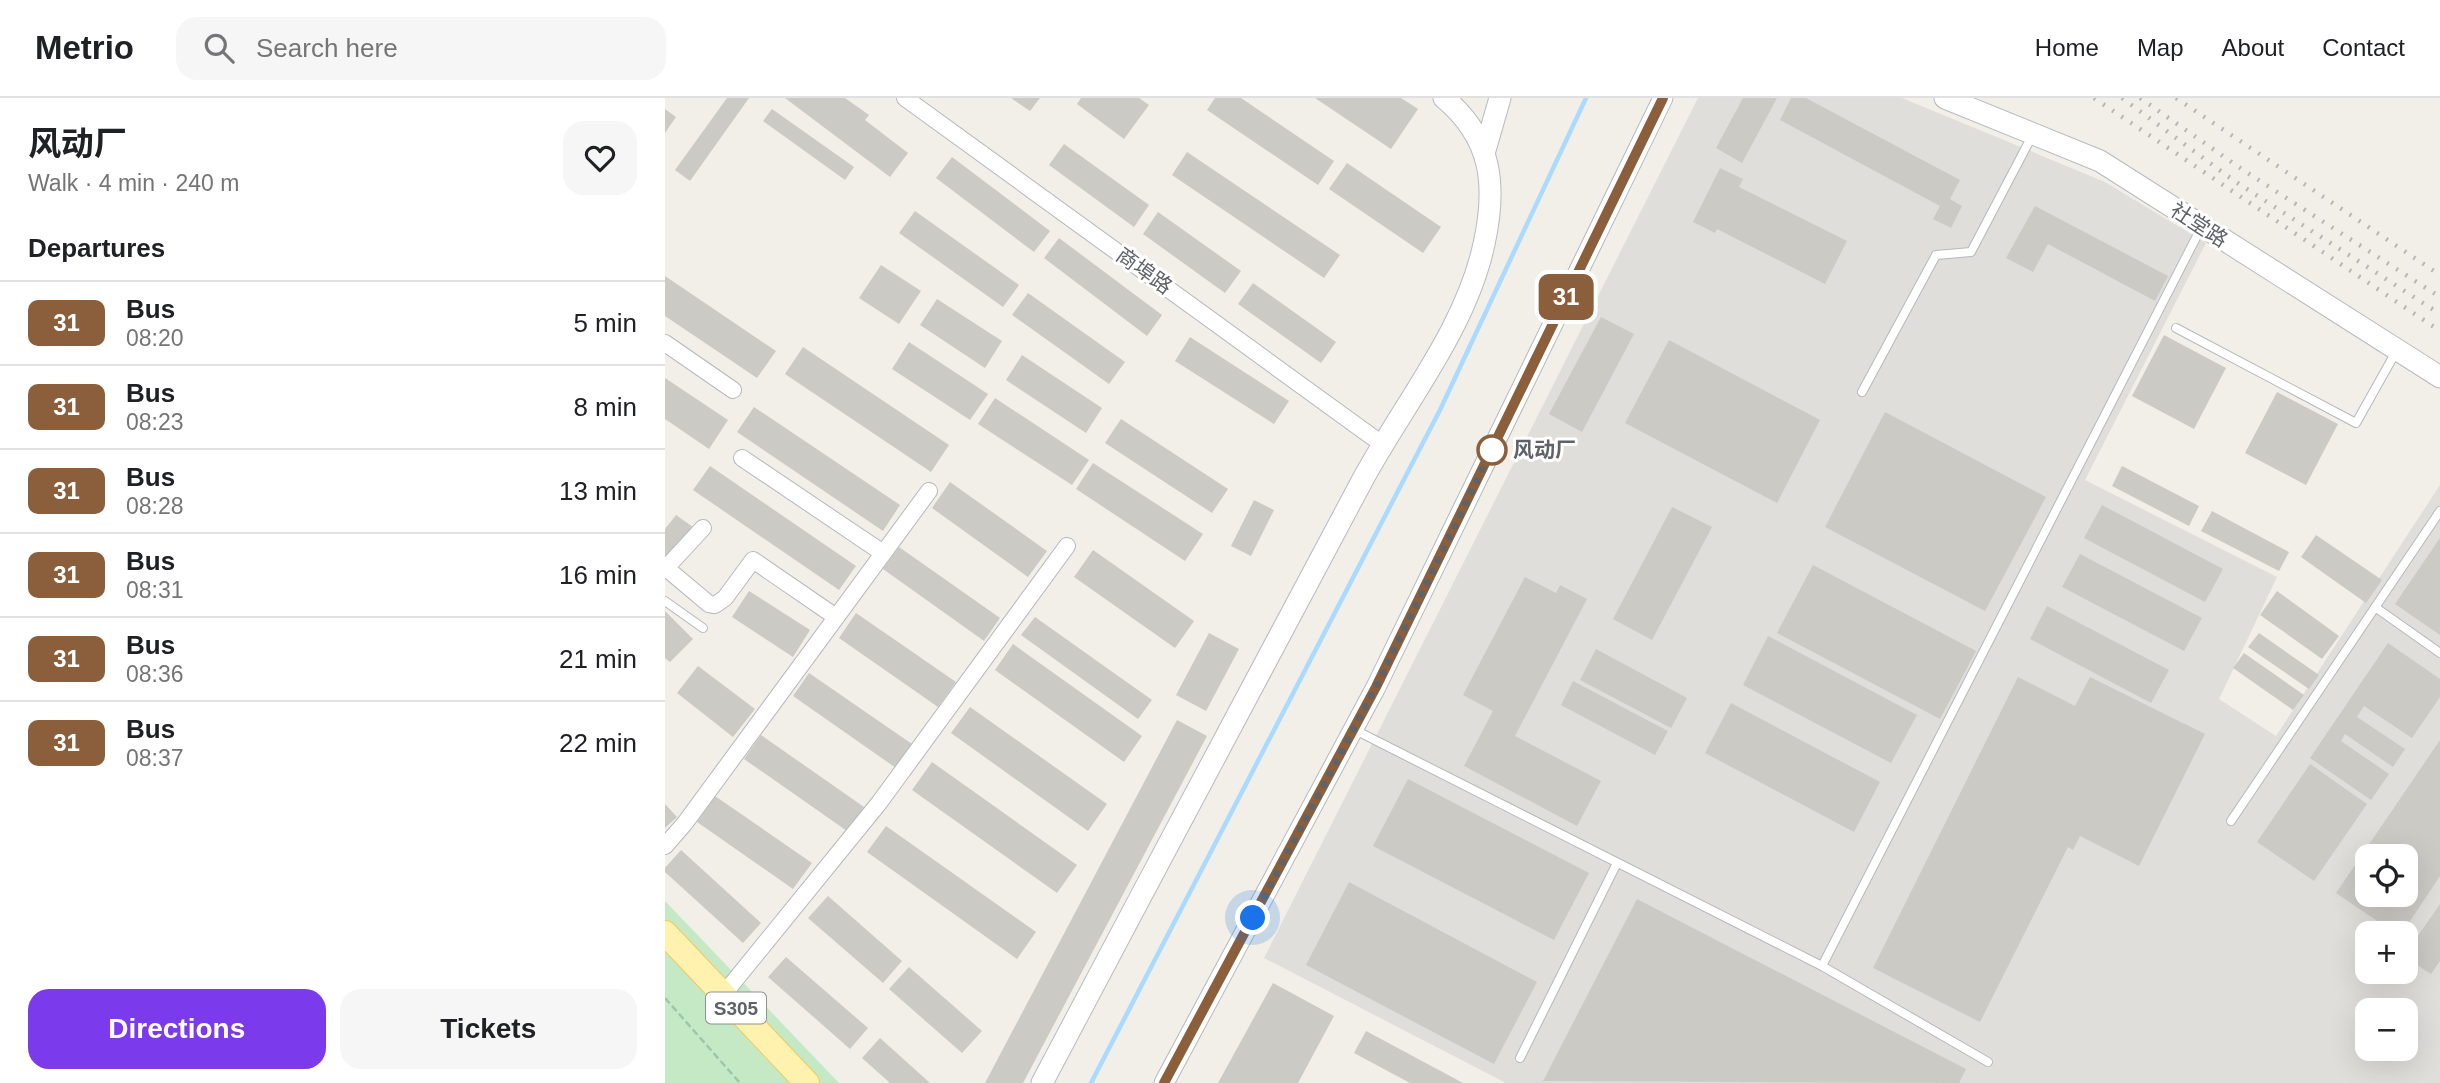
<!DOCTYPE html>
<html lang="en">
<head>
<meta charset="utf-8">
<style>
  body { margin:0; font-family:Arial,"Noto Sans SC",sans-serif; background:#f6f6f6; color:#202124; height:100vh; display:flex; flex-direction:column; font-size:26px; white-space:nowrap }
  * { box-sizing:border-box; margin:0 }
  p { font-size:23px; color:#757577 }
  .icon { flex:none; width:38px; height:38px; fill:none; stroke:currentColor; stroke-width:2; stroke-linecap:round; stroke-linejoin:round }
  .map { position:relative; flex:1; overflow:hidden }
  .side { display:flex; flex-direction:column; background:#fff; width:665px }
  .side>* { flex:none }
  .badge { padding:0 14px; border-radius:10px; font-size:24px; line-height:46px }
  .controls { position:absolute; left:1690px; top:746px; display:grid; gap:14px }
  .controls a { display:grid; place-items:center; width:63px; height:63px; border-radius:14px; background:#fff; box-shadow:0 7px 28px #0002; font-size:35px }
  .you { position:absolute; width:35px; height:35px; margin:-18px; border:5px solid #fff; border-radius:50%; background:#1a73e8; box-shadow:0 0 0 10px #1a73e833 }
  .map>.badge { position:absolute; translate:-50% -50%; box-shadow:0 0 0 4px #fff }
  h2 { padding:0 28px; font-size:26px; line-height:63px }
  .round { display:grid; place-items:center; flex:none; width:74px; height:74px; border-radius:21px; background:#f6f6f6 }
  .headline { display:flex; align-items:center; justify-content:space-between; height:119px; padding:0 28px }
  h1 { font-size:33px; font-weight:700; line-height:52px }
  .cta { display:flex; gap:14px; margin-top:auto; padding:14px 28px }
  .cta a { flex:1; height:80px; border-radius:21px; background:#7c3aed; color:#fff; font-size:28px; font-weight:700; line-height:80px; text-align:center }
  .cta a+a { background:#f6f6f6; color:#202124 }
  ul { padding:0; list-style:none }
  li { display:flex; align-items:center; gap:21px; height:84px; padding:0 28px; border-top:2px solid #e0e0e0 }
  li div { flex:1 }
  li b { display:block; font-size:26px }
  li em { font-style:normal }
  li .badge { min-width:77px; font-weight:700; text-align:center }
  header { display:flex; align-items:center; gap:42px; box-sizing:border-box; height:98px; padding:0 35px; background:#fff; border-bottom:2px solid #e0e0e0 }
  header strong { font-size:33px }
  nav { display:flex; gap:38px; margin-inline-start:auto; font-size:24px }
  .search { width:490px; height:63px; background:#f6f6f6; display:flex; align-items:center; gap:18px; box-sizing:border-box; padding:0 24px; border-radius:21px; color:#757577; font-size:26px }
  main { display:flex; flex:1; min-height:0 }
  .map>svg:first-child { display:block }
  .industrial { fill:#e0deda; fill-rule:evenodd }
  .green { fill:#c5e8c5 }
  .lines { fill:none; stroke-linecap:round; stroke-linejoin:round }
  .stream { stroke:#aadaff; stroke-width:4.5 }
  .building { fill:#cccac5; fill-rule:evenodd }
  .service-casing { stroke:#b5b8bc; stroke-width:10 }
  .minor-casing { stroke:#b5b8bc; stroke-width:18 }
  .tertiary-casing { stroke:#b5b8bc; stroke-width:21 }
  .secondary-casing { stroke:#b6babf; stroke-width:23 }
  .primary-casing { stroke:#f2c960; stroke-width:26 }
  .path { stroke:#9cc7a9; stroke-width:2.5; stroke-dasharray:7 3.5; stroke-linecap:butt }
  .service { stroke:#fff; stroke-width:8 }
  .minor { stroke:#fff; stroke-width:16 }
  .tertiary { stroke:#fff; stroke-width:19 }
  .secondary { stroke:#fff; stroke-width:21 }
  .primary { stroke:#fff2af; stroke-width:24 }
  .rail { stroke:#b6b7b8; stroke-width:4.5; stroke-dasharray:2 9; stroke-linecap:butt }
  .line-casing { stroke:#fff; stroke-width:16 }
  .line { stroke:#8b5e3c; stroke-width:10 }
  .walk { stroke:#5f6368; stroke-width:7; stroke-dasharray:0 12.6 }
  .stop-dot { fill:#fff; stroke:#8b5e3c; stroke-width:3.5 }
  .labels { text-anchor:middle; stroke-width:6; stroke-linejoin:round; paint-order:stroke }
  .shield { fill:#fff; stroke:#8f9295; stroke-width:2 }
  .shield-label { font-size:19px; font-weight:bold; fill:#5f6368 }
  .street-label { font-size:21px; fill:#5f6368; stroke:#fff }
  .stop-label { font-size:21px; font-weight:bold; fill:#5f6368; stroke:#fff; text-anchor:start }
</style>
</head>
<body>
<header>
<strong>Metrio</strong>
<div class="search"><svg class="icon" aria-label="search" viewBox="0 0 24 24"><circle cx="10" cy="10" r="6"/><path d="M15 15l6 6"/></svg>Search here</div>
<nav><a>Home</a><a>Map</a><a>About</a><a>Contact</a></nav>
</header>
<main>
<section class="side">
<div class="headline"><div><h1>风动厂</h1><p>Walk · 4 min · 240 m</p></div><a class="round"><svg class="icon" aria-label="heart" viewBox="0 0 24 24"><path d="M12 20l-8-8c-3-5 5-10 8-4 3-6 11-1 8 4z"/></svg></a></div>
<h2>Departures</h2>
<ul>
<li><span class="badge" style="background:#8b5e3c;color:#fff">31</span><div><b>Bus</b><p>08:20</p></div><em>5 min</em></li>
<li><span class="badge" style="background:#8b5e3c;color:#fff">31</span><div><b>Bus</b><p>08:23</p></div><em>8 min</em></li>
<li><span class="badge" style="background:#8b5e3c;color:#fff">31</span><div><b>Bus</b><p>08:28</p></div><em>13 min</em></li>
<li><span class="badge" style="background:#8b5e3c;color:#fff">31</span><div><b>Bus</b><p>08:31</p></div><em>16 min</em></li>
<li><span class="badge" style="background:#8b5e3c;color:#fff">31</span><div><b>Bus</b><p>08:36</p></div><em>21 min</em></li>
<li><span class="badge" style="background:#8b5e3c;color:#fff">31</span><div><b>Bus</b><p>08:37</p></div><em>22 min</em></li>
</ul>
<div class="cta"><a>Directions</a><a>Tickets</a></div>
</section>
<div class="map">
<svg width="1775" height="985" viewBox="0 0 1775 985">
  <rect width="100%" height="100%" fill="#f1efe8"/>
  <path class="industrial" d="M1033,0H1237L1440,84L1541,145L1420,382L1612,479L1554,601L1611,638L1775,387V985H841L599,860ZM1703,758H1741V796H1703ZM1703,835H1741V873H1703ZM1703,912H1741V950H1703Z"/>
  <path class="green" d="M0,803L174,985H0Z"/>
  <g class="lines">
    <path class="stream" d="M426,985L775,312L921,0"/>
  </g>
  <g class="building">
    <path d="M62,0H84L25,83L10,72Z"/>
    <path d="M120,0H180L204,17L200,22L243,55L225,79Z"/>
    <path d="M346,0H375L365,13Z"/>
    <path d="M416,0H474L484,7L459,41L412,6Z"/>
    <path d="M550,0H576L669,63L653,87L542,12Z"/>
    <path d="M650,0H736L753,11L726,51Z"/>
    <path d="M1078,0H1112L1077,65L1051,50Z"/>
    <path d="M1126,0H1141L1295,82L1285,101L1297,108L1286,130L1268,121L1275,108L1115,22Z"/>
    <path d="M0,11L11,19L0,35Z"/>
    <path d="M107,11L189,69L180,82L98,23Z"/>
    <path d="M399,46L484,107L469,129L384,67Z"/>
    <path d="M522,54L675,157L659,180L507,77Z"/>
    <path d="M287,59L385,133L369,154L271,80Z"/>
    <path d="M682,65L776,129L758,155L664,91Z"/>
    <path d="M1055,70L1078,81L1074,89L1182,143L1160,186L1052,131L1050,135L1028,124Z"/>
    <path d="M1370,108L1503,178L1490,203L1383,146L1368,174L1341,160Z"/>
    <path d="M250,113L354,187L338,209L234,135Z"/>
    <path d="M493,114L576,173L560,195L478,136Z"/>
    <path d="M394,140L497,217L482,238L379,160Z"/>
    <path d="M216,167L256,193L234,226L194,200Z"/>
    <path d="M0,178L111,253L92,280L0,218Z"/>
    <path d="M588,185L671,244L656,265L573,206Z"/>
    <path d="M363,195L460,264L444,286L347,217Z"/>
    <path d="M272,201L337,243L320,270L255,227Z"/>
    <path d="M936,219L969,236L917,334L884,316Z"/>
    <path d="M1499,237L1561,270L1529,331L1467,298Z"/>
    <path d="M525,239L624,303L609,326L510,263Z"/>
    <path d="M1004,242L1155,322L1112,405L960,325Z"/>
    <path d="M244,244L323,296L305,322L227,271Z"/>
    <path d="M138,249L284,347L266,374L120,276Z"/>
    <path d="M357,257L437,310L421,335L341,282Z"/>
    <path d="M0,280L63,322L44,351L0,321Z"/>
    <path d="M1612,294L1673,326L1641,387L1580,355Z"/>
    <path d="M330,300L424,362L407,387L313,326Z"/>
    <path d="M89,309L235,407L218,433L72,334Z"/>
    <path d="M1220,314L1381,399L1320,513L1160,429Z"/>
    <path d="M456,321L563,391L547,415L440,345Z"/>
    <path d="M428,365L538,436L520,463L411,391Z"/>
    <path d="M45,368L191,468L174,492L28,392Z"/>
    <path d="M1457,368L1534,408L1524,428L1447,388Z"/>
    <path d="M285,384L382,453L363,479L267,410Z"/>
    <path d="M589,402L609,412L586,458L566,448Z"/>
    <path d="M1437,407L1558,471L1540,504L1419,440Z"/>
    <path d="M1007,409L1047,429L987,542L948,521Z"/>
    <path d="M1547,413L1624,454L1614,473L1536,433Z"/>
    <path d="M11,417L28,429L0,465V431Z"/>
    <path d="M1651,437L1717,482L1701,505L1636,459Z"/>
    <path d="M1775,440V537L1730,506Z"/>
    <path d="M234,449L335,520L319,543L218,471Z"/>
    <path d="M428,452L529,523L510,550L409,479Z"/>
    <path d="M1415,456L1537,520L1519,553L1397,489Z"/>
    <path d="M1148,467L1311,553L1275,621L1112,535Z"/>
    <path d="M860,479L891,495L895,487L922,501L850,638L936,683L912,728L799,668L828,613L798,597Z"/>
    <path d="M84,493L145,532L128,559L67,519Z"/>
    <path d="M1612,493L1674,538L1657,561L1595,517Z"/>
    <path d="M1382,508L1504,572L1486,605L1365,541Z"/>
    <path d="M0,513L28,541L5,564L0,560Z"/>
    <path d="M191,515L291,584L273,609L174,540Z"/>
    <path d="M370,519L487,602L473,621L356,537Z"/>
    <path d="M544,535L574,551L541,613L511,597Z"/>
    <path d="M1594,535L1654,577L1644,591L1583,549Z"/>
    <path d="M1103,538L1252,617L1226,665L1078,587Z"/>
    <path d="M1723,545L1775,581V599L1747,640L1699,608L1692,619L1740,651L1728,669L1680,636L1676,643L1724,676L1706,702L1645,660Z"/>
    <path d="M348,546L477,638L459,664L330,572Z"/>
    <path d="M931,551L1022,600L1006,630L915,582Z"/>
    <path d="M1579,555L1639,597L1628,612L1568,570Z"/>
    <path d="M33,568L90,611L68,639L12,595Z"/>
    <path d="M144,575L247,646L231,670L128,598Z"/>
    <path d="M1353,579L1410,608L1425,579L1540,636L1474,768L1415,738L1408,752L1403,749L1315,924L1208,870Z"/>
    <path d="M908,583L1003,633L990,657L896,607Z"/>
    <path d="M1066,605L1215,684L1189,734L1040,655Z"/>
    <path d="M305,609L442,706L423,733L286,635Z"/>
    <path d="M512,622L542,638L358,985H320Z"/>
    <path d="M96,637L199,709L182,733L79,661Z"/>
    <path d="M1775,642V778L1737,835H1730L1671,795ZM1703,758H1741V796H1703Z"/>
    <path d="M267,664L412,767L392,795L247,692Z"/>
    <path d="M1645,666L1702,706L1649,783L1592,744Z"/>
    <path d="M743,681L924,775L889,842L708,748Z"/>
    <path d="M50,698L147,765L128,791L32,724Z"/>
    <path d="M0,706L12,719L0,730Z"/>
    <path d="M221,728L371,834L352,861L202,754Z"/>
    <path d="M16,752L96,825L78,845L0,774V770Z"/>
    <path d="M684,784L872,884L829,966L641,867Z"/>
    <path d="M163,798L237,863L218,885L143,820Z"/>
    <path d="M972,801L1301,971L1294,985L878,983Z"/>
    <path d="M1775,806V863L1766,876L1741,860V855Z"/>
    <path d="M121,859L203,930L185,951L103,879Z"/>
    <path d="M244,869L317,933L297,955L224,891Z"/>
    <path d="M608,885L669,918L633,985H553Z"/>
    <path d="M701,933L798,985H745L689,955Z"/>
    <path d="M215,940L265,985H225L197,960Z"/>
  </g>
  <g class="lines">
    <defs>
      <g id="service">
        <path d="M1511,230L1691,325L1732,252"/>
        <path d="M1197,294L1271,157L1306,154L1367,38"/>
        <path d="M0,503L38,530"/>
        <path d="M1710,509L1775,555"/>
        <path d="M690,632L1157,868L1323,964"/>
        <path d="M1566,723L1775,413"/>
        <path d="M1157,868L1536,130"/>
        <path d="M855,960L952,765"/>
      </g>
      <g id="minor">
        <path d="M240,0L717,346"/>
        <path d="M0,245L68,292"/>
        <path d="M77,360L218,455"/>
        <path d="M38,430L1,470L44,506L50,507L60,500L88,462L171,519"/>
        <path d="M0,748L20,725L264,393"/>
        <path d="M58,897L214,705L402,448"/>
      </g>
      <path id="tertiary" d="M499,985L711,589L998,0"/>
      <g id="secondary">
        <path d="M1280,0L1435,63L1775,279"/>
        <path d="M820,52L835,0"/>
        <path d="M377,985C483,784 590,584 697,383C738,307 801,231 819,146C832,87 827,40 779,0"/>
      </g>
      <path id="primary" d="M0,835L142,985"/>
    </defs>
    <use href="#service" class="service-casing"/>
    <use href="#minor" class="minor-casing"/>
    <use href="#tertiary" class="tertiary-casing"/>
    <use href="#secondary" class="secondary-casing"/>
    <use href="#primary" class="primary-casing"/>
    <path class="path" d="M0,900L75,985"/>
    <use href="#service" class="service"/>
    <use href="#minor" class="minor"/>
    <use href="#tertiary" class="tertiary"/>
    <use href="#secondary" class="secondary"/>
    <use href="#primary" class="primary"/>
    <g class="rail">
      <path d="M1429,0L1775,233"/>
      <path d="M1457,0L1568,82L1775,216"/>
      <path d="M1475,0L1578,72L1775,199"/>
      <path d="M1511,0L1775,177"/>
    </g>
  </g>
  <g class="lines">
    <defs>
      <path id="line" d="M499,985L711,589L998,0"/>
    </defs>
    <use href="#line" class="line-casing"/>
    <use href="#line" class="line"/>
    <path class="walk" d="M588,820L711,589L831,344L827,352"/>
  </g>
  <circle class="stop-dot" cx="827" cy="352" r="14"/>
  <g class="labels">
    <rect class="shield" x="41" y="894.5" width="60" height="31" rx="5"/>
    <g class="shield-label">
      <text x="71" y="917">S305</text>
    </g>
    <g class="street-label">
      <text transform="translate(1534 127) rotate(33)" y="7">社堂路</text>
      <text transform="translate(479 173) rotate(36)" y="7">商埠路</text>
    </g>
    <g class="stop-label">
      <text x="848" y="359">风动厂</text>
    </g>
  </g>
</svg>
<div class="controls">
<a><svg class="icon" aria-label="locate" viewBox="0 0 24 24"><circle cx="12" cy="12" r="6"/><path d="M12 2v4M12 18v4M2 12h4M18 12h4"/></svg></a>
<a>+</a>
<a>−</a>
</div>
<div class="you" style="left:588px;top:820px"></div>
<b class="badge" style="left:901px;top:199px;background:#8b5e3c;color:#fff">31</b>
</div>
</main>
</body>
</html>
